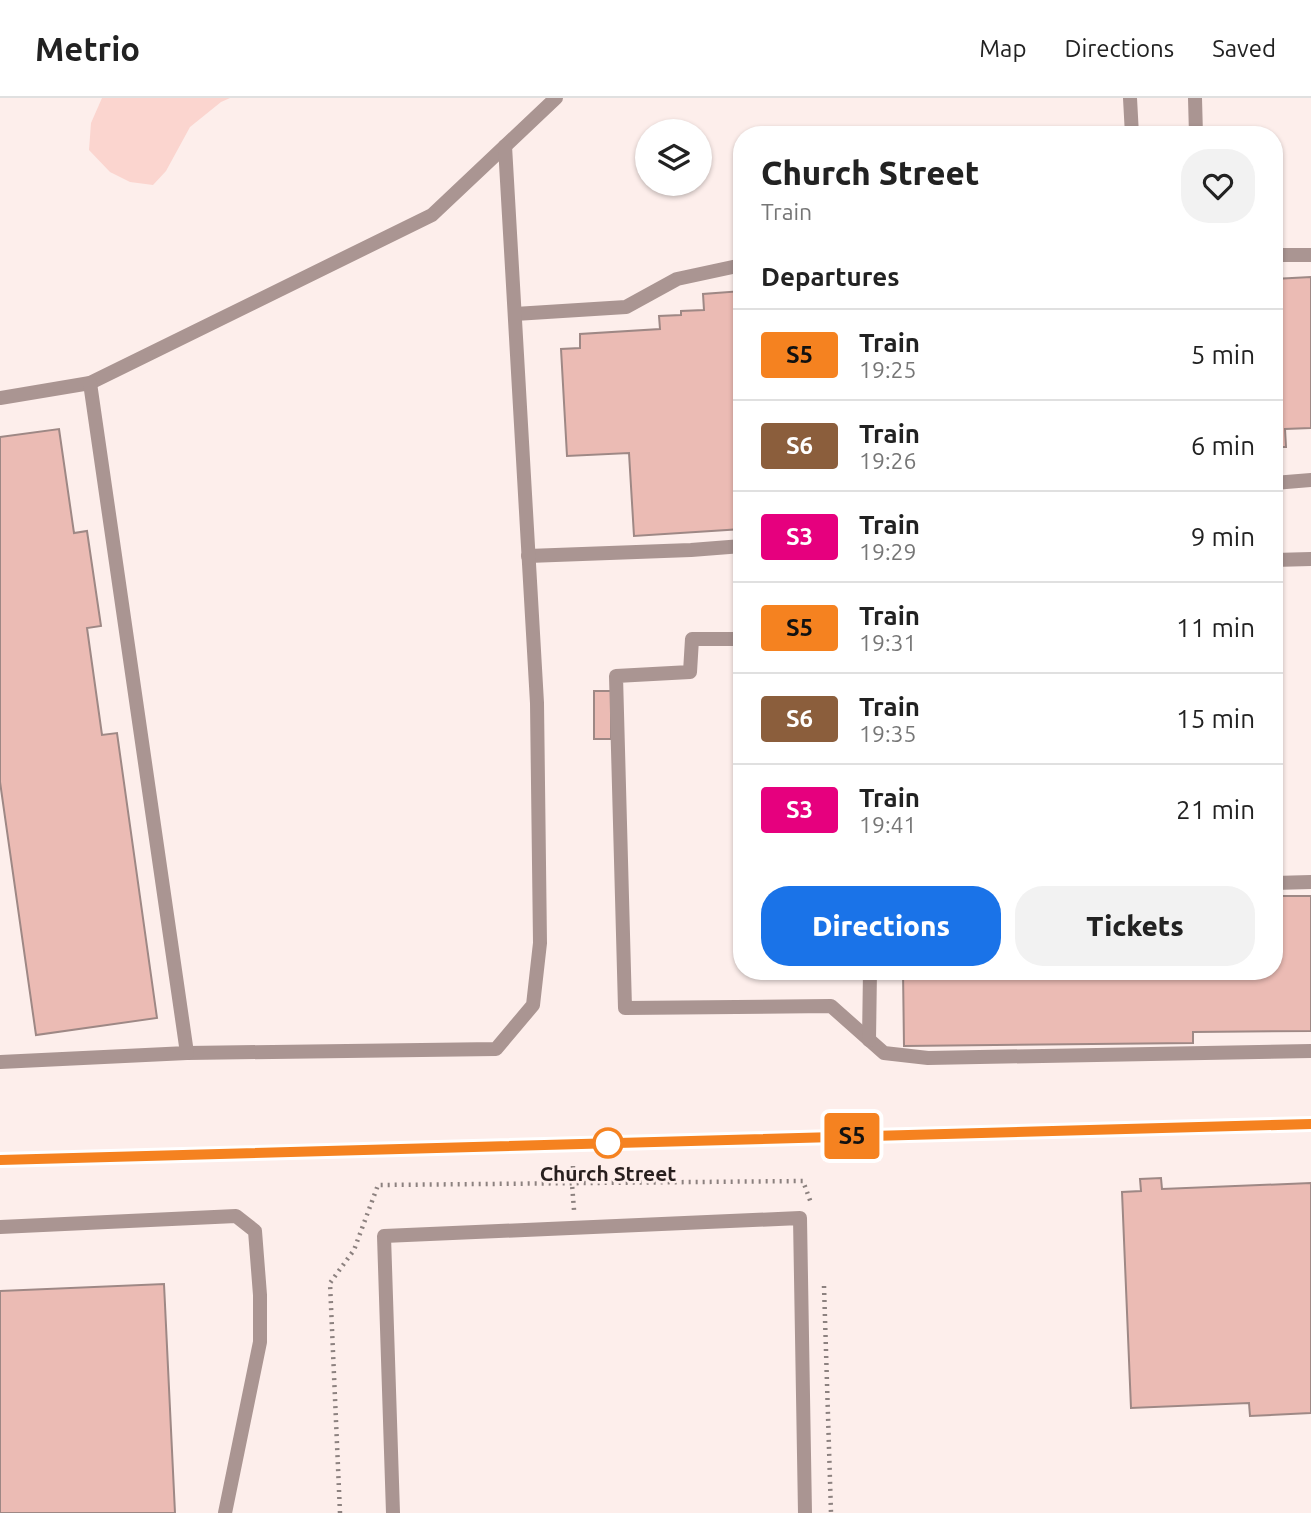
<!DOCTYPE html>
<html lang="en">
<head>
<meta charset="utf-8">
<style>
  body { margin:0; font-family:Ubuntu,sans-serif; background:#f2f2f2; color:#222; height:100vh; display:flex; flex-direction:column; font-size:26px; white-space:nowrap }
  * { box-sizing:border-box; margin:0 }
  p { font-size:23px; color:#767676 }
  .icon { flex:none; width:38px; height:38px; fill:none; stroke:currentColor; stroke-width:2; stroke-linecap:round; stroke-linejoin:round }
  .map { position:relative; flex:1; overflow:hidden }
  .side { position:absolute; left:733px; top:28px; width:550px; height:854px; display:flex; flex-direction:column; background:#fff; border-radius:28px; box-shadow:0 2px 5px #0004 }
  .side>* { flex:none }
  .badge { padding:0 14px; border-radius:5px; font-size:24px; line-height:46px }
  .tools { position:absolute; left:635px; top:21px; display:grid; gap:14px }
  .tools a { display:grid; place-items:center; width:77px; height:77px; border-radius:50%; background:#fff; box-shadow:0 2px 5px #0004; font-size:35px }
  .map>.badge { position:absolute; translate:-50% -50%; box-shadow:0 0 0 4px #fff }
  h2 { padding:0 28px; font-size:26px; line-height:63px }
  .round { display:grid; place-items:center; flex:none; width:74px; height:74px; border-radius:28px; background:#f2f2f2 }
  .summary { display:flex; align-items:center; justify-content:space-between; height:119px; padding:0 28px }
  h1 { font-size:33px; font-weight:800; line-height:52px }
  .cta { display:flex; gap:14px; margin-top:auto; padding:14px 28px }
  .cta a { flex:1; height:80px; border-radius:28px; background:#1a73e8; color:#fff; font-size:28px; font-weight:800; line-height:80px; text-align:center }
  .cta a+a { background:#f2f2f2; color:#222 }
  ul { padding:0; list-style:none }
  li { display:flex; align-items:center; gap:21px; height:91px; padding:0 28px; border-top:2px solid #e0e0e0 }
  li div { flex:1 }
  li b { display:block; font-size:26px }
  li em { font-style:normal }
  li .badge { min-width:77px; font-weight:700; text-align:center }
  header { display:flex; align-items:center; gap:42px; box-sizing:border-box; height:98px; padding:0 35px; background:#fff; border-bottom:2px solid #e0e0e0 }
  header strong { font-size:33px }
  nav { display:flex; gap:38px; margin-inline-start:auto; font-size:24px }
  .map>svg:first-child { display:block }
  .green { fill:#fbd5cf }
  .building { fill:#ebbbb4; stroke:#9e8885; stroke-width:2 }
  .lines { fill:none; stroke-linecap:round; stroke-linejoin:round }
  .path { stroke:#8c817f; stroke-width:4.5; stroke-dasharray:2 5; stroke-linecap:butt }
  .service { stroke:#aa9592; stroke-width:14 }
  .rail-casing { stroke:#867a78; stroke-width:8 }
  .rail { stroke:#fdeeeb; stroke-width:5; stroke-dasharray:16; stroke-linecap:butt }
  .line-casing { stroke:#fff; stroke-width:16 }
  .line { stroke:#f58220; stroke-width:10 }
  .stop-dot { fill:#fff; stroke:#f58220; stroke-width:3.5 }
  .labels { text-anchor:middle; stroke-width:5; stroke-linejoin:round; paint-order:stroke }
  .stop-label { font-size:21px; font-weight:bold; fill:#281f1e; stroke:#fdeeeb }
</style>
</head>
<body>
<header>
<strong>Metrio</strong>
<nav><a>Map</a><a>Directions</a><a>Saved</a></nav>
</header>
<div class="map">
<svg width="1311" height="1415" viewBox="0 0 1311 1415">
  <rect width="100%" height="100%" fill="#fdeeeb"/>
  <path class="green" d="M102,0H230L221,4L190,29L166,73L153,87L130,84L110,74L89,52L91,25Z"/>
  <g class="building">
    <path d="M1311,179V330L1285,331L1286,349H1274V181Z"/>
    <path d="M742,193V431L634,438L629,355L567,358L561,251L580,250V236L660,231L659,218L681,217V213L704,212L703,196Z"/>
    <path d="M59,331L74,435L87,433L101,528L87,530L102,637L117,635L157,920L36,937L0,684V339Z"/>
    <rect x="594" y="593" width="17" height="48"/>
    <path d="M1274,798H1311V933L1193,934V945L904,948L903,873H1274Z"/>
    <path d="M1161,1080L1162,1091L1311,1085V1315L1250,1318L1249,1305L1131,1310L1122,1094L1141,1093L1140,1081Z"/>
    <path d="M164,1186L175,1415H0V1193Z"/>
  </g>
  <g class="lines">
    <g class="path">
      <path d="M573,1068L572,1086L574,1112"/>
      <path d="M824,1188L831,1415"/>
      <path d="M340,1415L330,1185L354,1152L378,1087L803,1083L811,1105"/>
    </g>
    <g class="service">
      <path d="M1130,0L1132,37"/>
      <path d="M1195,0L1196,37"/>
      <path d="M1274,157H1311"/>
      <path d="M515,216L626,209L677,181L742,167"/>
      <path d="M0,300L90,285L432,117L556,0"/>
      <path d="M1274,385L1311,382"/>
      <path d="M528,458L691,452L742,448"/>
      <path d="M1274,462L1311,461"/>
      <path d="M742,541H692L690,574L616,578L625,910L831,908L884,955L928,960L1311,953"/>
      <path d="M1274,785L1311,784"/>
      <path d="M869,942L870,873"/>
      <path d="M187,955L496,951L533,907L540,845L537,605L505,48"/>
      <path d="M0,964L187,955L90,285"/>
      <path d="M0,1129L236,1118L255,1133L260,1197V1244L225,1415"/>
      <path d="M393,1415L384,1138L800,1120L805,1415"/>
    </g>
    <defs>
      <path id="rail" d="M0,1062L1311,1026"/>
    </defs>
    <use href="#rail" class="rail-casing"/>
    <use href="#rail" class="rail"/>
  </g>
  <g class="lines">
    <defs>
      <path id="line" d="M0,1062L1311,1026"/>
    </defs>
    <use href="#line" class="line-casing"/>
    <use href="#line" class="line"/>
  </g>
  <circle class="stop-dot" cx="608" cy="1045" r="14"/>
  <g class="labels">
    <g class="stop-label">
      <text x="608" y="1083">Church Street</text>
    </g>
  </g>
</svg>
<div class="tools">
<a><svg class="icon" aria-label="layers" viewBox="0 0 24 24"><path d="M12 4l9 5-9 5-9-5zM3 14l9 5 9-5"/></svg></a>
</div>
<b class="badge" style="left:852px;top:1038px;background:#f58220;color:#111">S5</b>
<section class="side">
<div class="summary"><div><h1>Church Street</h1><p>Train</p></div><a class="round"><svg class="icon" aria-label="heart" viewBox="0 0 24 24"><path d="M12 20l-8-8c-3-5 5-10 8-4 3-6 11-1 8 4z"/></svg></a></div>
<h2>Departures</h2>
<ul>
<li><span class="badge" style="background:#f58220;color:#111">S5</span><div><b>Train</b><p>19:25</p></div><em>5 min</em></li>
<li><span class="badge" style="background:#8b5e3c;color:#fff">S6</span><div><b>Train</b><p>19:26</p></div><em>6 min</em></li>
<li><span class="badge" style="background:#e6007e;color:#fff">S3</span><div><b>Train</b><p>19:29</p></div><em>9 min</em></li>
<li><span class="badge" style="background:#f58220;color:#111">S5</span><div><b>Train</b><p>19:31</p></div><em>11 min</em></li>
<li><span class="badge" style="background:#8b5e3c;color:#fff">S6</span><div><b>Train</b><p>19:35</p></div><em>15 min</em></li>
<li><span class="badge" style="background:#e6007e;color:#fff">S3</span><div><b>Train</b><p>19:41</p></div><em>21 min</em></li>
</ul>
<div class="cta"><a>Directions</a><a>Tickets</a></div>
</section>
</div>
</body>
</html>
